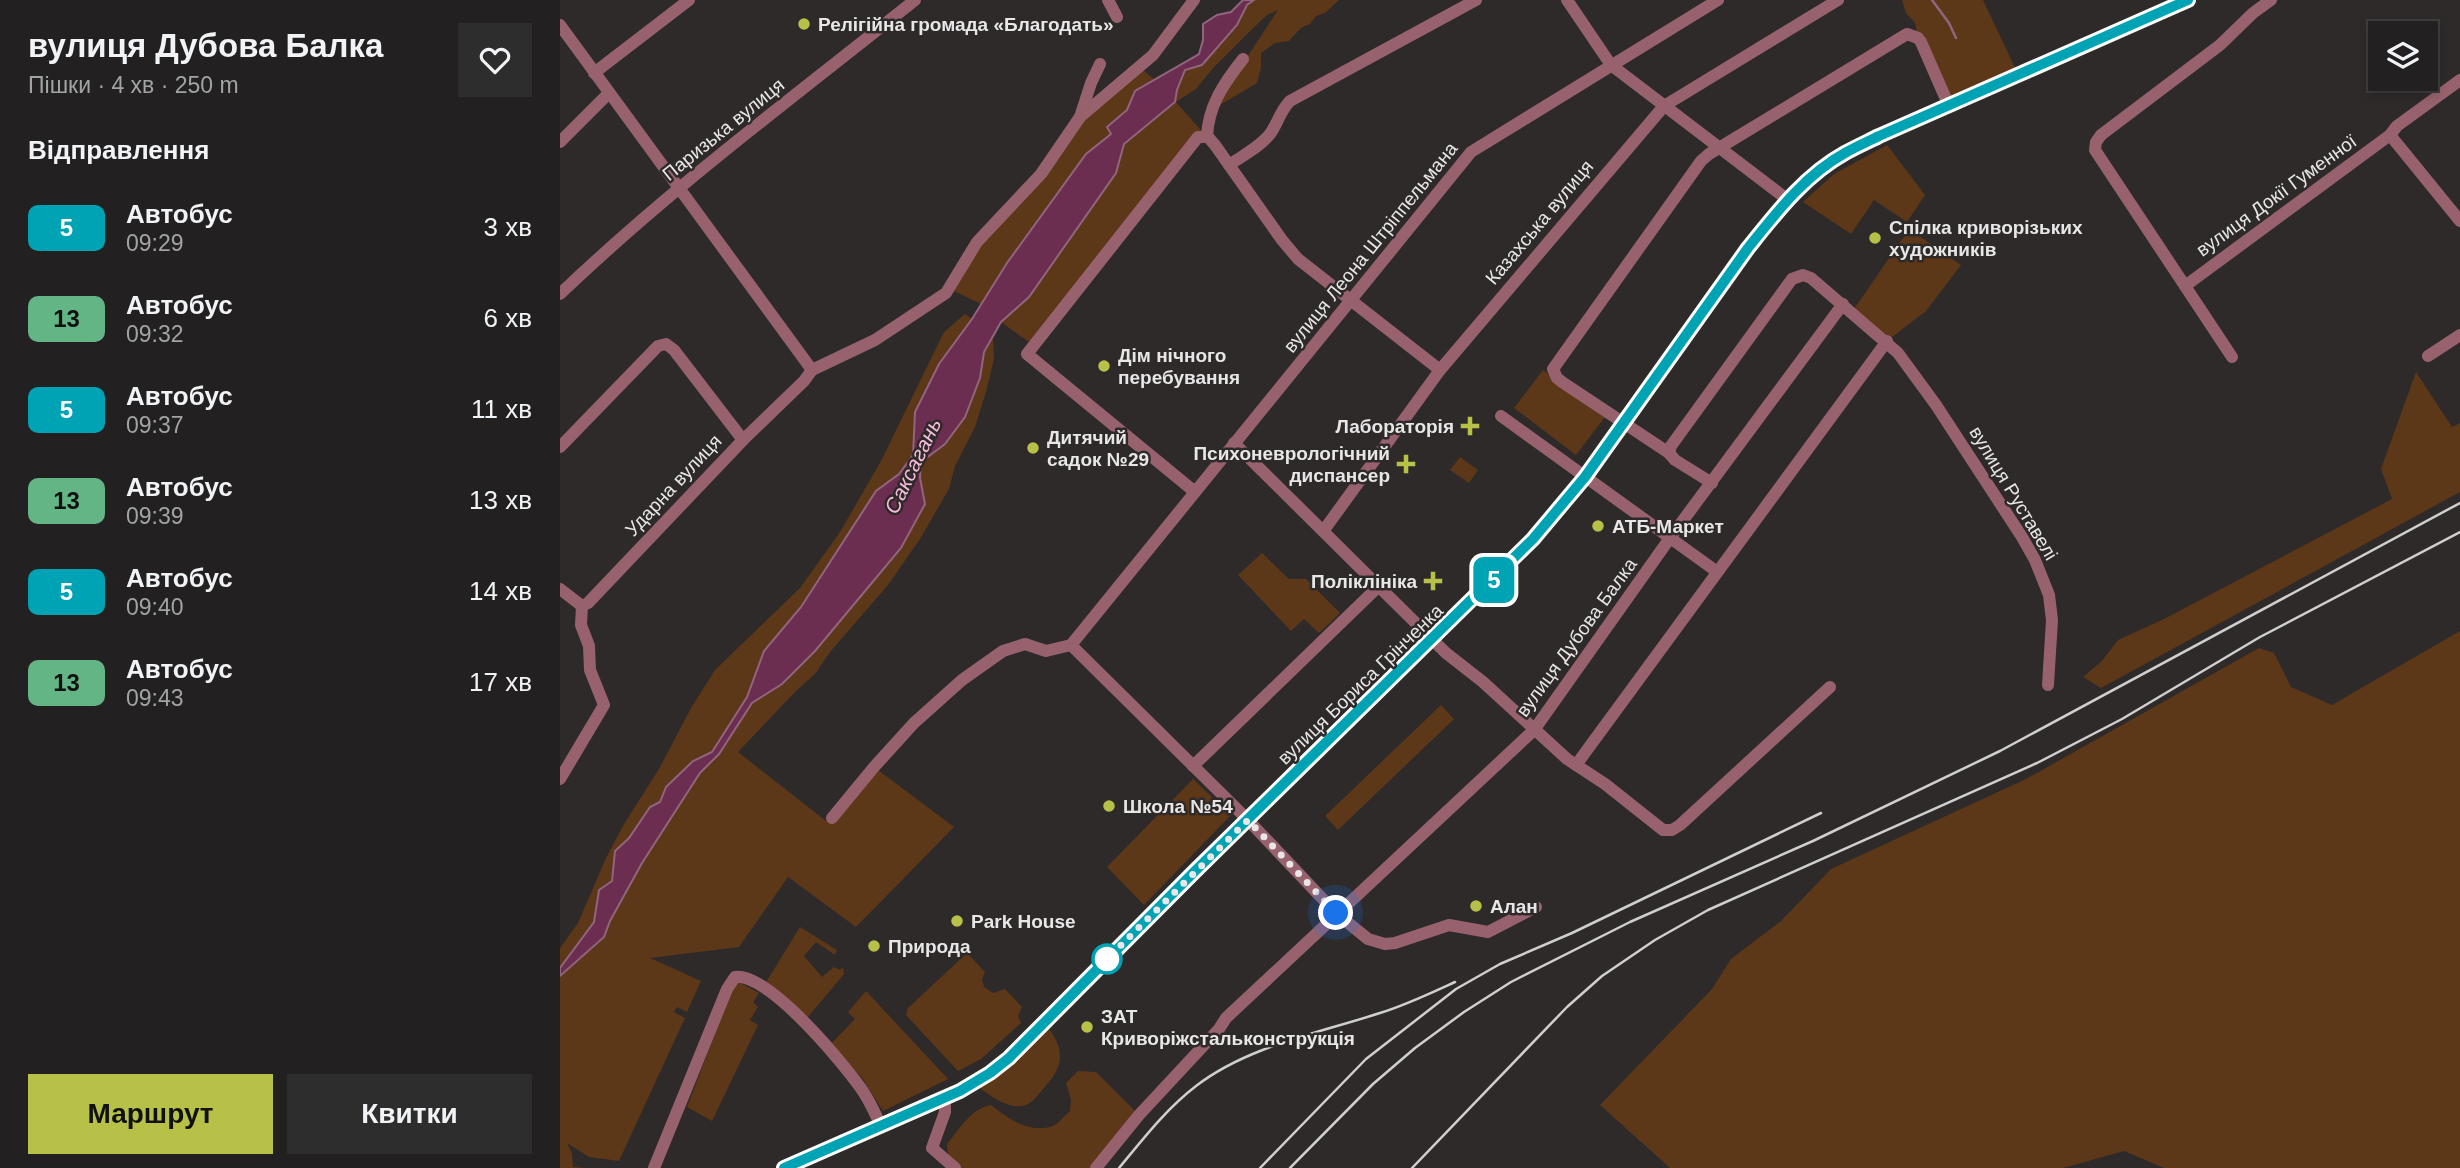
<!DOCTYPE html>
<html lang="uk">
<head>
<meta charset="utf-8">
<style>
  body { margin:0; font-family:Helvetica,sans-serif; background:#2e2d2d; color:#f1f3f6; height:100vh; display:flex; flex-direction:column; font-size:26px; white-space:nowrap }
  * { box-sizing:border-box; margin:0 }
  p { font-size:23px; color:#a2a3a5 }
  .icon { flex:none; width:38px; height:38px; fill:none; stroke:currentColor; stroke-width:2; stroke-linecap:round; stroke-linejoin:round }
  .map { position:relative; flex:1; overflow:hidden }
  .panel { display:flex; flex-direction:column; background:#222020; width:560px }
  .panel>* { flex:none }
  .badge { padding:0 14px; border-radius:10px; font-size:24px; line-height:46px }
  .buttons { position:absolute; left:1808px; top:21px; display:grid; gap:14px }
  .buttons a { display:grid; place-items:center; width:70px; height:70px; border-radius:0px; background:#222020; box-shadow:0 4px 10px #0003,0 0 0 2px #3f3e3e; font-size:35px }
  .you { position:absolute; width:35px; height:35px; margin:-18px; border:5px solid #fff; border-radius:50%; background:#1a73e8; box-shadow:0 0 0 10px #1a73e833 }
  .map>.badge { position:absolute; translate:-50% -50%; box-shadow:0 0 0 4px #fff }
  h2 { padding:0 28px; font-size:26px; line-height:63px }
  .round { display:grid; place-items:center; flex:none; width:74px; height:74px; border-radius:0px; background:#2e2d2d }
  .head { display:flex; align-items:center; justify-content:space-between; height:119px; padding:0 28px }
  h1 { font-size:33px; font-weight:700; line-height:52px }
  .cta { display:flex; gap:14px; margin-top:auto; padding:14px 28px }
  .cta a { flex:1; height:80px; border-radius:0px; background:#b8c147; color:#111; font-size:28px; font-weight:700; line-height:80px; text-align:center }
  .cta a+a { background:#2e2d2d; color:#f1f3f6 }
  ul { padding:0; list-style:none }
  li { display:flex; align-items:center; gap:21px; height:91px; padding:0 28px }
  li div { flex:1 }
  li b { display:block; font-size:26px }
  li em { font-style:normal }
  li .badge { min-width:77px; font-weight:700; text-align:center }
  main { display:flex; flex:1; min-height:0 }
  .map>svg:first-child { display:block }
  .green { fill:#5c3718 }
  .water { fill:#6b2e51; stroke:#90657e; stroke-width:2 }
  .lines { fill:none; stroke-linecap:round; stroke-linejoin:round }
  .stream { stroke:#90657e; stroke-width:2.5 }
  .minor { stroke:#97626e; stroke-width:12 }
  .rail { stroke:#d0cece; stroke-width:2.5 }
  .line-casing { stroke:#fff; stroke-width:16 }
  .line { stroke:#00a3b4; stroke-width:10 }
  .walk { stroke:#e8e6e6; stroke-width:7; stroke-dasharray:0 12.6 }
  .poi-dot { fill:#b8c147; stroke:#2e2a2a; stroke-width:2.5 }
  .stop-dot { fill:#fff; stroke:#00a3b4; stroke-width:3.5 }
  .labels { text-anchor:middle; stroke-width:5; stroke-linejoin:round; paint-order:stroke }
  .poi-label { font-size:19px; font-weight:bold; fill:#e8e6e6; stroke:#2e2a2a; text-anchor:start }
  .street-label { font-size:19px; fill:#e8e6e6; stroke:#2e2a2a }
  .water-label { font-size:21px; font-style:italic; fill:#f6bcda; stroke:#2e2a2a }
</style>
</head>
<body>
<main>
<section class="panel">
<div class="head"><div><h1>вулиця Дубова Балка</h1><p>Пішки · 4 хв · 250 m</p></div><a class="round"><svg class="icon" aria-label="heart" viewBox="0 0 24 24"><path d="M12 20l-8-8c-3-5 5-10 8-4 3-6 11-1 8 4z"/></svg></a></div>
<h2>Відправлення</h2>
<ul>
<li><span class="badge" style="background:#00a3b4;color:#fff">5</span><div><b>Автобус</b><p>09:29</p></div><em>3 хв</em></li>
<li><span class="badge" style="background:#64b586;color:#111">13</span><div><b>Автобус</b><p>09:32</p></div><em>6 хв</em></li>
<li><span class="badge" style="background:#00a3b4;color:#fff">5</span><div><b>Автобус</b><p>09:37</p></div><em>11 хв</em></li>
<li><span class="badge" style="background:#64b586;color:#111">13</span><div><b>Автобус</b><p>09:39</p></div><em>13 хв</em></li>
<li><span class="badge" style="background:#00a3b4;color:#fff">5</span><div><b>Автобус</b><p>09:40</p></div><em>14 хв</em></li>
<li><span class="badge" style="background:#64b586;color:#111">13</span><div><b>Автобус</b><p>09:43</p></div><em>17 хв</em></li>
</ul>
<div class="cta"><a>Маршрут</a><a>Квитки</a></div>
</section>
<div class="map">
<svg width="1900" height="1168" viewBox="0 0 1900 1168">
  <rect width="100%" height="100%" fill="#2e2a2a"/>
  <g class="green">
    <path d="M694,0H779L765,13L756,16L750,24L741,28L729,41L715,43L701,53V68L697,83L653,109L718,10L707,15L686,35L654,67L636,89L616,102L647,137H638L473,345L441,322L469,297L556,173L564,144L615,103L617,90L625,69L642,65L677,25L687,5Z"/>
    <path d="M1342,0H1423L1458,74L1389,106L1358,38L1355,23L1346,13Z"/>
    <path d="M578,66L595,80L575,91L567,110L548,127L552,134L526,154L447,263L421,304L390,289L406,258L481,174L520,117Z"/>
    <path d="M1327,145L1365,195L1347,222L1314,200L1291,234L1243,202L1274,174Z"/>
    <path d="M1349,229L1401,265L1366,311L1327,341L1292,312Z"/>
    <path d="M405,314L412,319L379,364L355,412L353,454L339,474L316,491L241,607L204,651L187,697L152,752L133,761L107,787L100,802L90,807L69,838L55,851L52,881L39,890L34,922L0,968V948L18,923L46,858L64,824L99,769L131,708L155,670L240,588L280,532L321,461L384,332Z"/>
    <path d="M433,336L434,359L426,392L415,427L395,466L389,489L360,539L328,585L270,652L255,674L236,691L178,752L266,821L314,767L394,827L296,927L228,877L179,947L90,958L141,981L127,1012L117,1007L114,1012L125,1018L59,1161L29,1157L7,1143L12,1153L13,1167L27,1168H0V976L44,937L50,921L82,863L140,773L159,754L192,703L222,684L255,651L341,548L365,504L360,478L361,462L385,444L420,378L424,352Z"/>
    <path d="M983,370L1045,417L1016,455L954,408Z"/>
    <path d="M1856,372L1892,427L1900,423V492L1541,688L1523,677L1542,661L1558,640L1604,619L1832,499L1821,469Z"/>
    <path d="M900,457L918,470L909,483L890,470Z"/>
    <path d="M702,553L729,579H746L780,613L759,633L744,619L731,631L678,575Z"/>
    <path d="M1900,631V1168H1604L1564,1151L1503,1168H1110L1040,1105L1152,989L1171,959L1221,921L1271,869L1466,779L1699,648L1714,653L1731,687L1772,705Z"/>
    <path d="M881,705L894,719L778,830L765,816Z"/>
    <path d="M633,779L671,815L584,905L547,867Z"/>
    <path d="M240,927L277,950L275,955L256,942L244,956L262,977L274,967L280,970L283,967L284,974L248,1017L205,984Z"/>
    <path d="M407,953L425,972L422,979L424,987L433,993L445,989L462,1007L458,1016L461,1023L421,1059L398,1071L346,1015L348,1008Z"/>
    <path d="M179,982L199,993L193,1002L198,1007L190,1020L198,1025L152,1121L127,1107L173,987Z"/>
    <path d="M306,991L388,1079L323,1111L302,1078L271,1044L295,1019L288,1012Z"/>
    <path d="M484,1023C506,1048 505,1066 483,1089C477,1096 471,1105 462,1106C445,1109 426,1092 413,1083Z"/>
    <path d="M518,1071L536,1072L579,1115L536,1168H395L389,1163L387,1144C399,1130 411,1108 431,1105C449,1119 469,1134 493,1126C499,1123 505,1115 510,1111L511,1100L506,1083Z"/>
  </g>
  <path class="water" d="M683,0H694L687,5L677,25L642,65L625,70L617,90L615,102L564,144L556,173L469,297L441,322L424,352L420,378L405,417L385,444L361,462L360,478L365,504L341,548L255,651L222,684L192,703L159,754L140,773L82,863L50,921L44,937L0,976V968L34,922L39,890L52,881L55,851L69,838L90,807L100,802L106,787L133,761L152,752L187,697L204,651L241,607L316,491L339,474L353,455L355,412L379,364L412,319L447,263L526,154L551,134L547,127L567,110L575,91L639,54L643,40V24L657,15L671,12Z"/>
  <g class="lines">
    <path class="stream" d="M1372,0L1389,23L1396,38"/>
    <g class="minor">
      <path d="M548,0L557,17"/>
      <path d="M1007,0L1051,65L1228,200"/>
      <path d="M0,25L252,370"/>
      <path d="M34,73L129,0"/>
      <path d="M520,117L593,55L634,0"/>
      <path d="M1830,135L1900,221"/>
      <path d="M647,137C648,106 664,83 683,59"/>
      <path d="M0,142L48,94"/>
      <path d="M669,165C682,156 700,147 710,134C718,123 720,111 730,101L916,0"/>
      <path d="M1625,286L1830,135L1837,126L1900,80"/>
      <path d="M0,294C111,188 235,96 355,0"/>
      <path d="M1868,356L1900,335"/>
      <path d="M1672,357L1535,150L1536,142L1541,135L1660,45L1693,13L1711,0"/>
      <path d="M941,416L1156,571"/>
      <path d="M674,443L886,653L923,682L1007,759L1045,784L1103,830H1112L1120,825L1270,687"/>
      <path d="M0,447L98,346L106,344L114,350L183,440"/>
      <path d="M1109,453L1002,382L997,378L993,369L1141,161L1149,154L1347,34L1358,38L1361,42L1389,106"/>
      <path d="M1152,483L1115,460L1109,453L1111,446L1232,279L1243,275L1251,278L1338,353L1376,405L1462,537L1475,560L1489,595L1492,620L1488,685"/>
      <path d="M635,492L467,354L638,137H648L655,145L722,240L738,259L880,370"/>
      <path d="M764,530L880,370L1104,106L1278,0"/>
      <path d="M0,589L22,606"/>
      <path d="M22,606L28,603L183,440L244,381L252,370L315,340L386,293L417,242L481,174L520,117L531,83L540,64"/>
      <path d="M511,645L688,820L776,913L808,939L825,944L835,943L889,925L928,932L976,907"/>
      <path d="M1016,765L1327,341"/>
      <path d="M633,766L819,586"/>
      <path d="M0,779L44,705L30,670L29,646L21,625L22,606"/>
      <path d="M272,818L314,767L354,723L402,680L443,651L465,644L486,651L511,645L911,152L1158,0"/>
      <path d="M381,1099L385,1106V1112L372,1148L395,1168"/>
      <path d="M94,1168L167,989L175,977C208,972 282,1062 300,1087C309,1099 315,1113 321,1126"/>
      <path d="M224,1168L400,1091L430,1073L449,1058L634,872L973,539L1025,477L1188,248C1230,193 1256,167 1319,137L1628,0"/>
      <path d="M536,1168L579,1115L659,1029L666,1018L974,730L1110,538L1283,304"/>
    </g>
    <g class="rail">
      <path d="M559,1168C583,1139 606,1109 636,1086C688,1046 759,1033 820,1013C846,1005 871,993 895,982"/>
      <path d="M700,1168L806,1059L896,989L940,964L1012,933L1261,813"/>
      <path d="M730,1168L813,1084L855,1048L904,1012L951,982L1070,922L1253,841L1440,751L1900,503"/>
      <path d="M852,1168L1007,1007L1042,976L1095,940L1148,910L1477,763L1562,719L1700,637L1900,532"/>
    </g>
  </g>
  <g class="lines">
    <defs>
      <path id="line" d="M224,1168L400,1091L430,1073L449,1058L634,872L973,539L1025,477L1188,248C1216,213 1245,175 1285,153C1296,147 1307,142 1319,136L1628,0"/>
    </defs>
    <use href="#line" class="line-casing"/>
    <use href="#line" class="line"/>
    <path class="walk" d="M547,959L545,961L688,820L776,913"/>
  </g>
  <g class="poi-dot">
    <circle cx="244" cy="24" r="7"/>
    <circle cx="1315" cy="238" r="7"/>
    <circle cx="544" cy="366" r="7"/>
    <path d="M906.5 415.5h7v7h7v7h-7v7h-7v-7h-7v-7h7z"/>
    <circle cx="473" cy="448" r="7"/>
    <path d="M842.5 453.5h7v7h7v7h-7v7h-7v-7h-7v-7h7z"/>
    <circle cx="1038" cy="526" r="7"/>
    <path d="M869.5 570.5h7v7h7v7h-7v7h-7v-7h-7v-7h7z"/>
    <circle cx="549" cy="806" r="7"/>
    <circle cx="916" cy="906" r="7"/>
    <circle cx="397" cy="921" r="7"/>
    <circle cx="314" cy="946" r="7"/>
    <circle cx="527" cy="1027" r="7"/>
  </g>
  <circle class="stop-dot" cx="547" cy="959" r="14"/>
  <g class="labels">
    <g class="poi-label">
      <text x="258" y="31">Релігійна громада «Благодать»</text>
      <text x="1329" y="234">Спілка криворізьких<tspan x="1329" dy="22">художників</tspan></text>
      <text x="558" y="362">Дім нічного<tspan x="558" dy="22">перебування</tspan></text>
      <text x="894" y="433" text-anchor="end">Лабораторія</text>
      <text x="487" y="444">Дитячий<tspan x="487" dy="22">садок №29</tspan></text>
      <text x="830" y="460" text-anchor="end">Психоневрологічний<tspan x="830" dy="22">диспансер</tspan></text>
      <text x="1052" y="533">АТБ-Маркет</text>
      <text x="857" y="588" text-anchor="end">Поліклініка</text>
      <text x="563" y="813">Школа №54</text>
      <text x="930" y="913">Алан</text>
      <text x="411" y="928">Park House</text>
      <text x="328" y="953">Природа</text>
      <text x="541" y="1023">ЗАТ<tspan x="541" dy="22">Криворіжстальконструкція</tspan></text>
    </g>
    <g class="street-label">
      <text transform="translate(163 129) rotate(-39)" y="7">Паризька вулиця</text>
      <text transform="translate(1716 195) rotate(-36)" y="7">вулиця Докії Гуменної</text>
      <text transform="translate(979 222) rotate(-50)" y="7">Казахська вулиця</text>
      <text transform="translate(810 247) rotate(-51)" y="7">вулиця Леона Штріппельмана</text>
      <text transform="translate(113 485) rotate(-47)" y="7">Ударна вулиця</text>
      <text transform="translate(1454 493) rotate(59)" y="7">вулиця Руставелі</text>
      <text transform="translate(1016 637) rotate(-54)" y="7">вулиця Дубова Балка</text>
      <text transform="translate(800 684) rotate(-44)" y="7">вулиця Бориса Грінченка</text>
    </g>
    <g class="water-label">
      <text transform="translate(353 466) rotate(-64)" y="7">Саксагань</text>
    </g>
  </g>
</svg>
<div class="buttons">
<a><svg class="icon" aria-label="layers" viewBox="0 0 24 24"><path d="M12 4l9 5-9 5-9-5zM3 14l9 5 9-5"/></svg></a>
</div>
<div class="you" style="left:776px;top:913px"></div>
<b class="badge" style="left:934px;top:580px;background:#00a3b4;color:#fff">5</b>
</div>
</main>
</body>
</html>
